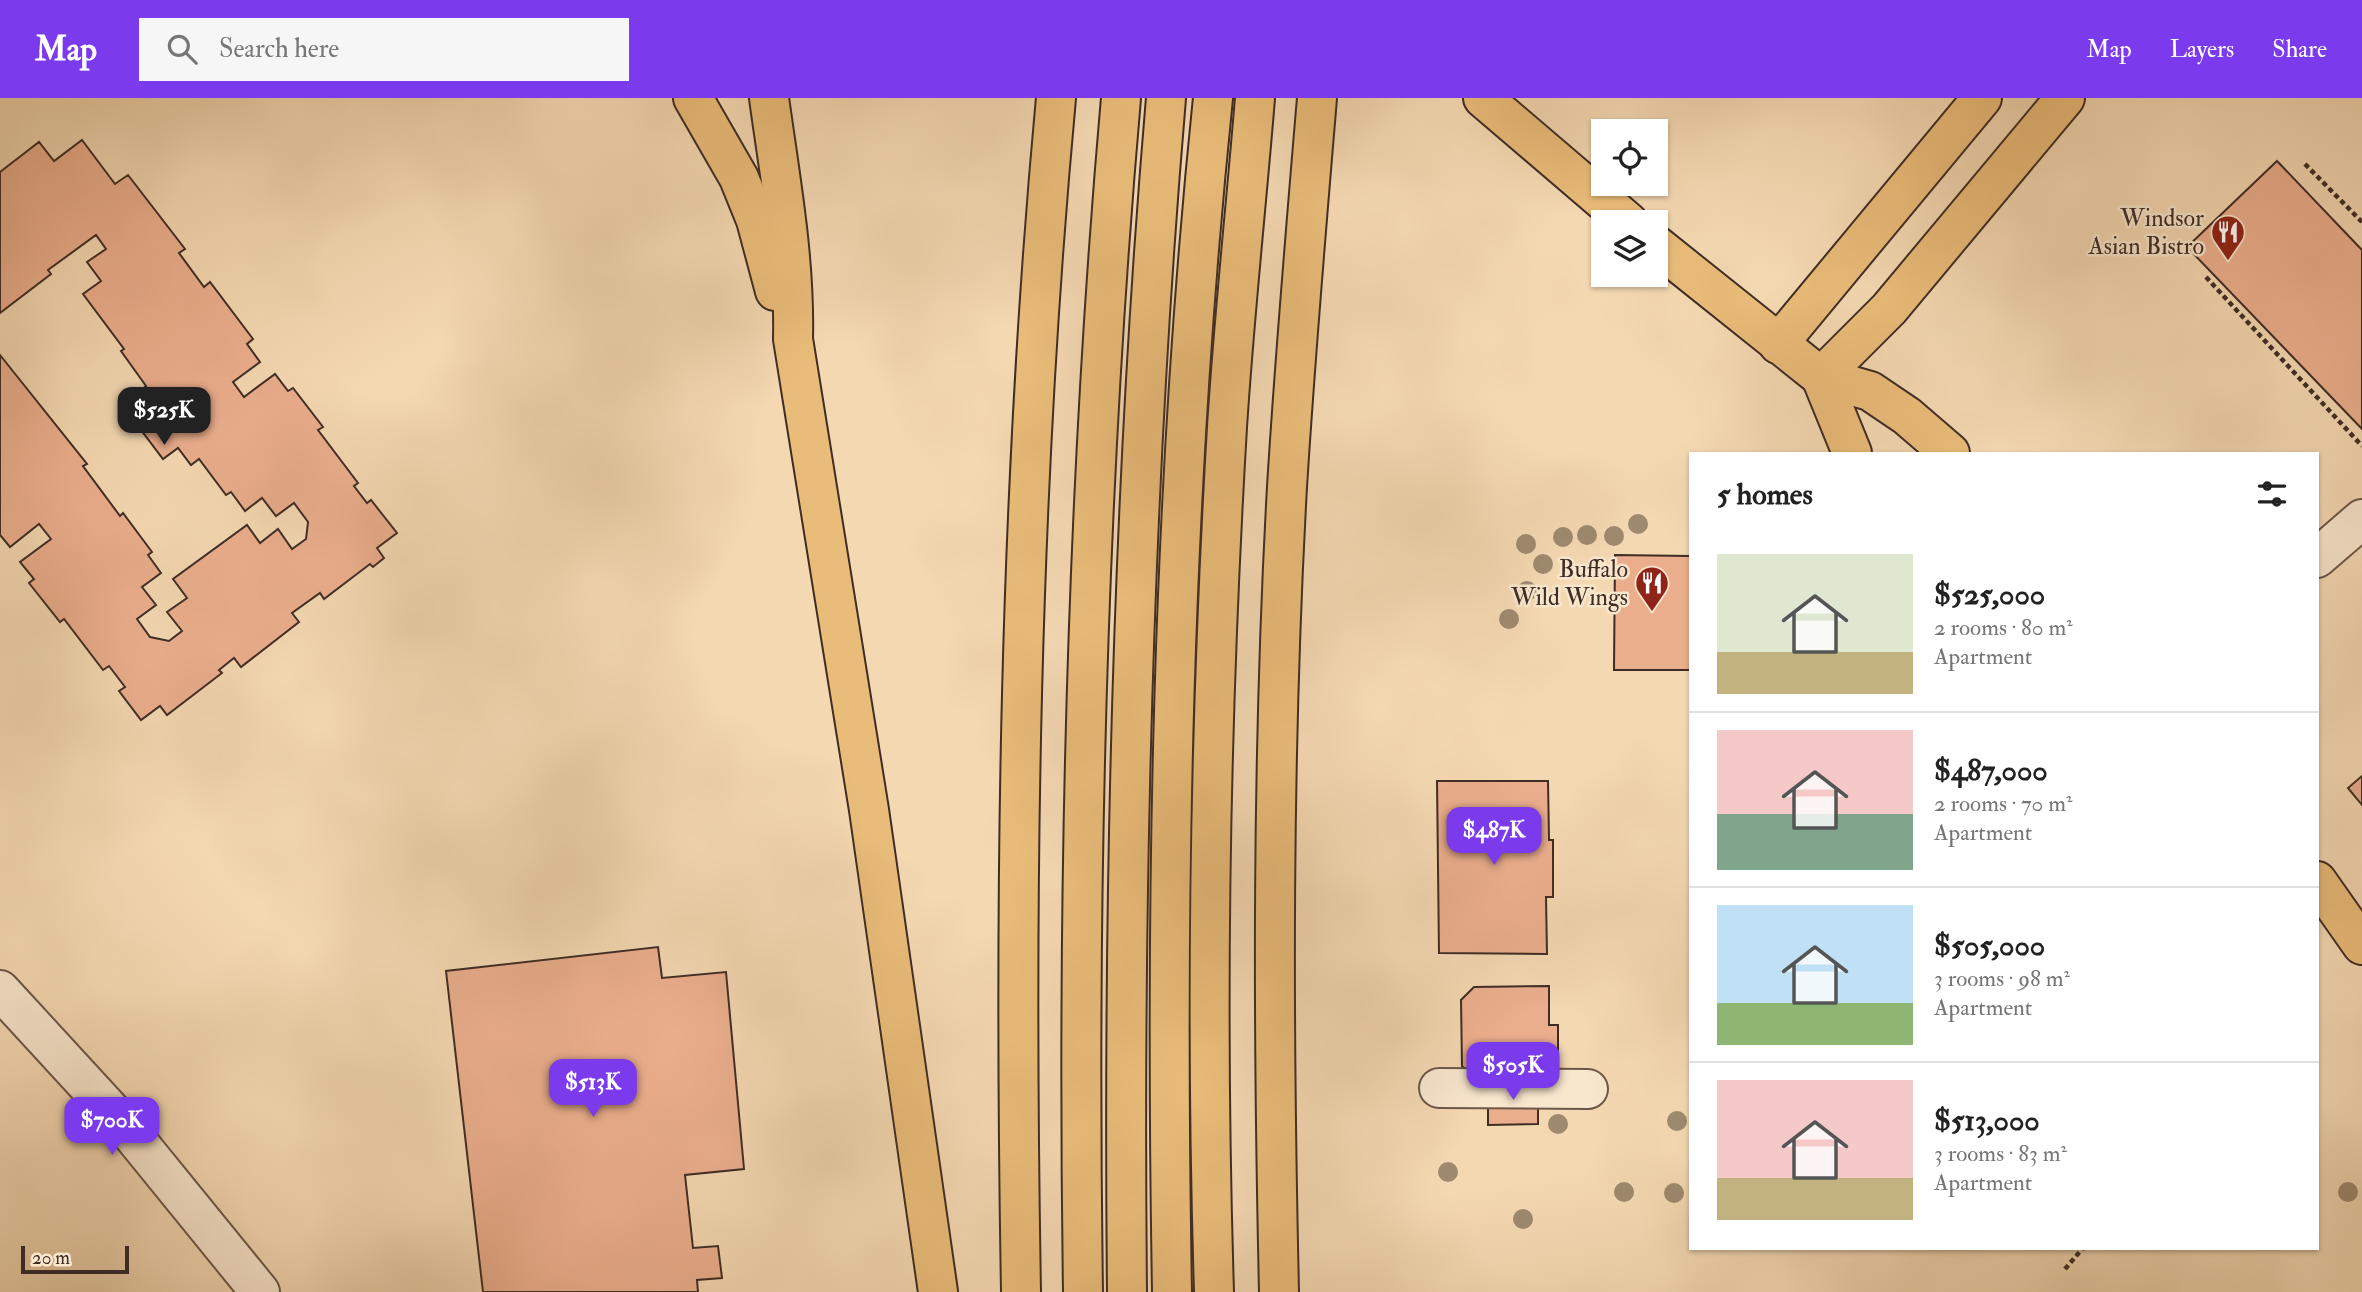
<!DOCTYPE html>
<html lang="en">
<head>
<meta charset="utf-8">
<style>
	:root { --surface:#fff; --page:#f6f6f6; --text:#222; --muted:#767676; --line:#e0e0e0; --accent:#7c3aed }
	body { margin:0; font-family:"IM FELL Double Pica",serif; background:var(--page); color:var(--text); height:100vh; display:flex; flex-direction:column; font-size:26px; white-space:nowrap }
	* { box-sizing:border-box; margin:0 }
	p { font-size:23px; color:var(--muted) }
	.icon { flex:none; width:38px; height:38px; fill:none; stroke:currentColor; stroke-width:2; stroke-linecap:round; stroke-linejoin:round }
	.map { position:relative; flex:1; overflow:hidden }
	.side { position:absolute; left:1689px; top:354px; width:630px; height:798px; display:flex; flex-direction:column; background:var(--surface); border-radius:0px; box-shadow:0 2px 5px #0004 }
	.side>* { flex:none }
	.tools { position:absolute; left:1591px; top:21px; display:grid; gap:14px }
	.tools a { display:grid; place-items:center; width:77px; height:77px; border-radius:0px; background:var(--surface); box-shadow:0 2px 5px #0004; font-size:35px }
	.scale { position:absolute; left:21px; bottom:18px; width:108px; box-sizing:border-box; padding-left:7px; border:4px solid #3f2d25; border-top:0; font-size:19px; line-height:24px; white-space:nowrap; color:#3f2d25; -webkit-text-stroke:5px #f8e6cd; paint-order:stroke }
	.price { position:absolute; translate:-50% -60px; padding:0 16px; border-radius:14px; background:var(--accent); color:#fff; font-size:23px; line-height:46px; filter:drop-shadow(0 2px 4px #0008) }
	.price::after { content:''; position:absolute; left:50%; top:42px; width:21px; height:16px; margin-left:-10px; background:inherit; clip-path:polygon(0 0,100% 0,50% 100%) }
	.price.current { background:#222; color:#fff }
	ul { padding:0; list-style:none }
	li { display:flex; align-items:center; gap:21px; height:175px; padding:0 28px }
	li+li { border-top:2px solid var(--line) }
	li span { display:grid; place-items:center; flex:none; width:196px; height:140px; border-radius:0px; color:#555 }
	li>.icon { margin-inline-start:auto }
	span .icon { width:84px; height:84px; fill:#fffc; stroke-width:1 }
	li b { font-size:30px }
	h2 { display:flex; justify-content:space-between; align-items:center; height:84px; padding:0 28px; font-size:30px }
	header { display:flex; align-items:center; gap:42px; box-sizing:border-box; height:98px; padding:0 35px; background:var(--accent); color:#fff }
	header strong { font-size:33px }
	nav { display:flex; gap:38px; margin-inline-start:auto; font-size:24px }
	.search { width:490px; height:63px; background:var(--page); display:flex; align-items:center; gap:18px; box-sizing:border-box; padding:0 24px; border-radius:0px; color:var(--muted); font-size:26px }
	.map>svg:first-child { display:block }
	.building { fill:#ebae8d; stroke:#3f2d25; stroke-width:2 }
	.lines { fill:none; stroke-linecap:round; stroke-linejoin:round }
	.minor-casing { stroke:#6c5848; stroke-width:42 }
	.major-casing { stroke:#3f2d25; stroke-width:42 }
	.highway-casing { stroke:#3f2d25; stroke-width:42 }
	.path { stroke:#3f2d25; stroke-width:4.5; stroke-dasharray:5 3.5; stroke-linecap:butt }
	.minor { stroke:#f8e6cd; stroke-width:38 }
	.major { stroke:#eabc79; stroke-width:38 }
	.highway { stroke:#eabc79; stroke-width:38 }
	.tree { fill:#9e8a6f }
	.labels { text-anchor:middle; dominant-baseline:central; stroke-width:5; stroke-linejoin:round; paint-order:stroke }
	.poi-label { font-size:24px; fill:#3f2d25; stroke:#f8e6cd; text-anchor:end }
</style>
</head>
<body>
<header>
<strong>Map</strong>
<div class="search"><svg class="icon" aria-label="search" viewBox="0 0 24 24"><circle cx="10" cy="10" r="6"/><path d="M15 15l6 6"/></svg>Search here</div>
<nav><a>Map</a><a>Layers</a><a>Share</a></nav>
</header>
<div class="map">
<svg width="2362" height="1194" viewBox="0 0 2362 1194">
	<rect width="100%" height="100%" fill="#f4d8b2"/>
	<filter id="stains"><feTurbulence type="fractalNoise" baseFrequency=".00286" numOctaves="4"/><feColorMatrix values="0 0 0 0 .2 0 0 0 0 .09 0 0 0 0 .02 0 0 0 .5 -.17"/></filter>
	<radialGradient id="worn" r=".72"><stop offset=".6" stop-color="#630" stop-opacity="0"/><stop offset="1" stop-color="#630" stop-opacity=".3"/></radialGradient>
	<g class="building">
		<path d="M82,42L115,86L128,77L185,151L179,155L204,189L210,184L253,241L247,246L260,264L233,284L244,299L275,276L288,293L293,290L323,329L318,332L358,385L354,388L367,405L371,402L397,435L377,450L384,460L373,469L370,466L324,501L320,495L292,515L299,524L241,569L234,560L219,572L222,575L167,617L160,608L141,622L119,593L125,589L109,568L103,572L64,521L60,524L29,485L34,481L20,464L51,441L39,426L10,449L0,437V257L87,366L83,368L120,418L123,415L152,454L148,457L161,475L142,489L156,507L137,521L150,539L169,543L182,533L167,514L187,500L173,481L247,427L260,445L278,431L292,451L306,441L308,424L294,405L276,418L262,400L245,413L231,394L226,397L199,361L191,367L178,350L163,361L135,324L149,314L136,296L146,288L121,253L124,251L83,196L101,183L87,164L106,151L96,137L48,172L51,176L0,215V74L39,44L54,63Z"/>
		<path d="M2277,63L2362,152V331L2187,149Z"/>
		<path d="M1615,457L1690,458V572H1614Z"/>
		<path d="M2362,678V707L2348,690Z"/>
		<path d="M1437,683H1548L1549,742H1553V799H1546L1547,856L1439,855Z"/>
		<path d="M658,849L662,880L726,874L744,1071L685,1077L693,1150L718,1148L722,1180L697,1182L698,1194H483L446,873Z"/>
		<path d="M1549,888V927H1558V963H1549V981L1474,982L1462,968L1461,902L1474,889Z"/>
		<path d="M1538,981V1026L1488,1027V982Z"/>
	</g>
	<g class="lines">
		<g class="minor-casing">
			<g id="minor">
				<path d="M2317,460L2362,421"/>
				<path d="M0,892L125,1028L260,1194"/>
				<path d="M1439,990L1588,991"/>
			</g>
		</g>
		<g class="major-casing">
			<g id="major">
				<path d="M1483,0L1628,124"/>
				<path d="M1656,147L1821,279L1870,293L1907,318L1950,355"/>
				<path d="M1821,279L1852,355"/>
				<path d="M2317,783L2362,847"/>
			</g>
		</g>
		<g class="highway-casing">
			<g id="highway">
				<path d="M693,0L739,80L756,122L775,193"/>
				<path d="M769,0C780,80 795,160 793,241L869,712L938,1194"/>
				<path d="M1778,246L1982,0"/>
				<path d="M1821,279L1889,211L2065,0"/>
				<path d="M1021,1194C1014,796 1019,396 1056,0"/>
				<path d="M1083,1194C1077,796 1086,397 1121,0"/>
				<path d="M1127,1194C1123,796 1132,397 1166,0"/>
				<path d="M1172,1194C1165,796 1172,396 1213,0"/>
				<path d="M1214,1194C1205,906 1210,617 1227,329C1234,219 1246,110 1255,0"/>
				<path d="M1279,1194C1273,926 1272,657 1287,389C1295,259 1306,130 1317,0"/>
			</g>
		</g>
		<g class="path">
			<path d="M2305,66L2362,124"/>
			<path d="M2206,179L2362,348"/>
			<path d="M2065,1171L2083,1150"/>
		</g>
		<use href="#minor" class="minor"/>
		<use href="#major" class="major"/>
		<use href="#highway" class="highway"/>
	</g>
	<g class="tree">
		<circle cx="1638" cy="426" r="10"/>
		<circle cx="1587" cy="437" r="10"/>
		<circle cx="1614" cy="438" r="10"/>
		<circle cx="1563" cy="439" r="10"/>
		<circle cx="1526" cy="446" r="10"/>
		<circle cx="1543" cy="466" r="10"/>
		<circle cx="1527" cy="493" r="10"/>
		<circle cx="1509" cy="521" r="10"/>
		<circle cx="1677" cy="1023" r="10"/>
		<circle cx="1558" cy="1026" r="10"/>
		<circle cx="1448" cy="1074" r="10"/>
		<circle cx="1624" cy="1094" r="10"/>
		<circle cx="2348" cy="1094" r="10"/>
		<circle cx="1674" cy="1095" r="10"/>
		<circle cx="1523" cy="1121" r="10"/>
	</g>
	<defs>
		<g id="restaurant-pin" transform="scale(1.75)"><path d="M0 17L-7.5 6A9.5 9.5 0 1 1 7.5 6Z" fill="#8f2418" stroke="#f8e6cd"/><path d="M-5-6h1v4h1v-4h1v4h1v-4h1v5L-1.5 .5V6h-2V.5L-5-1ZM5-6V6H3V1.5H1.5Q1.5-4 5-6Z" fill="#fff"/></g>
	</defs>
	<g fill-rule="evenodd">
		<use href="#restaurant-pin" x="2228" y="134"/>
		<use href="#restaurant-pin" x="1652" y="485"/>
	</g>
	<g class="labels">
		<g class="poi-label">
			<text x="2204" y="120">Windsor<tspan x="2204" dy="28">Asian Bistro</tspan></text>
			<text x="1628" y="471">Buffalo<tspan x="1628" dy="28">Wild Wings</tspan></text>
		</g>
	</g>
	<rect width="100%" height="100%" filter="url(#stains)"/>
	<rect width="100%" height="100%" fill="url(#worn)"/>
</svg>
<div class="tools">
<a><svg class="icon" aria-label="locate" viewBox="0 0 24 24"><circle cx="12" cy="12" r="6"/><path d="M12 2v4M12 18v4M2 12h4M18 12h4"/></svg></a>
<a><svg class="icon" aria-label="layers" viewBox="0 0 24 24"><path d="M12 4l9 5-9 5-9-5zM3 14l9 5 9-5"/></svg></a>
</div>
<div class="scale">20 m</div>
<b class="price current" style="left:164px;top:349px">$525K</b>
<b class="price" style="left:1494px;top:769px">$487K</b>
<b class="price" style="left:1513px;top:1004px">$505K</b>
<b class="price" style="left:593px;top:1021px">$513K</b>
<b class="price" style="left:112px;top:1059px">$700K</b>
<section class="side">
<h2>5 homes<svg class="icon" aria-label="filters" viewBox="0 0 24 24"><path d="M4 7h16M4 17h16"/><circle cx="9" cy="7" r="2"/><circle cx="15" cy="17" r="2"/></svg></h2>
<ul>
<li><span style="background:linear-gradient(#dfe7d0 70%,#c2b280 0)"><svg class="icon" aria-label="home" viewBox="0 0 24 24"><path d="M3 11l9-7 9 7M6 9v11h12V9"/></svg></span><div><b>$525,000</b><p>2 rooms · 80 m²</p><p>Apartment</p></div></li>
<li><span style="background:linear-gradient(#f6c9c9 60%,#7fa58c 0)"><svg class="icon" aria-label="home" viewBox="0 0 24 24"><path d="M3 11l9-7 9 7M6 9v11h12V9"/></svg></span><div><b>$487,000</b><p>2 rooms · 70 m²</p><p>Apartment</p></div></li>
<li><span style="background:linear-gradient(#bfe0f5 70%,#8fb573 0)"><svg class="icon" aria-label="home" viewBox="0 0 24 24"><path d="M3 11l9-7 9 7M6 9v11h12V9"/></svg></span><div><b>$505,000</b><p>3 rooms · 98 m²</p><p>Apartment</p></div></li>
<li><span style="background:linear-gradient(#f6c9c9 70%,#c2b280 0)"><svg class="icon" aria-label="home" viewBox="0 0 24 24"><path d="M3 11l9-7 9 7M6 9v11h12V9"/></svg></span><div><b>$513,000</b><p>3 rooms · 83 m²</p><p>Apartment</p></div></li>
</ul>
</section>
</div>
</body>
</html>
